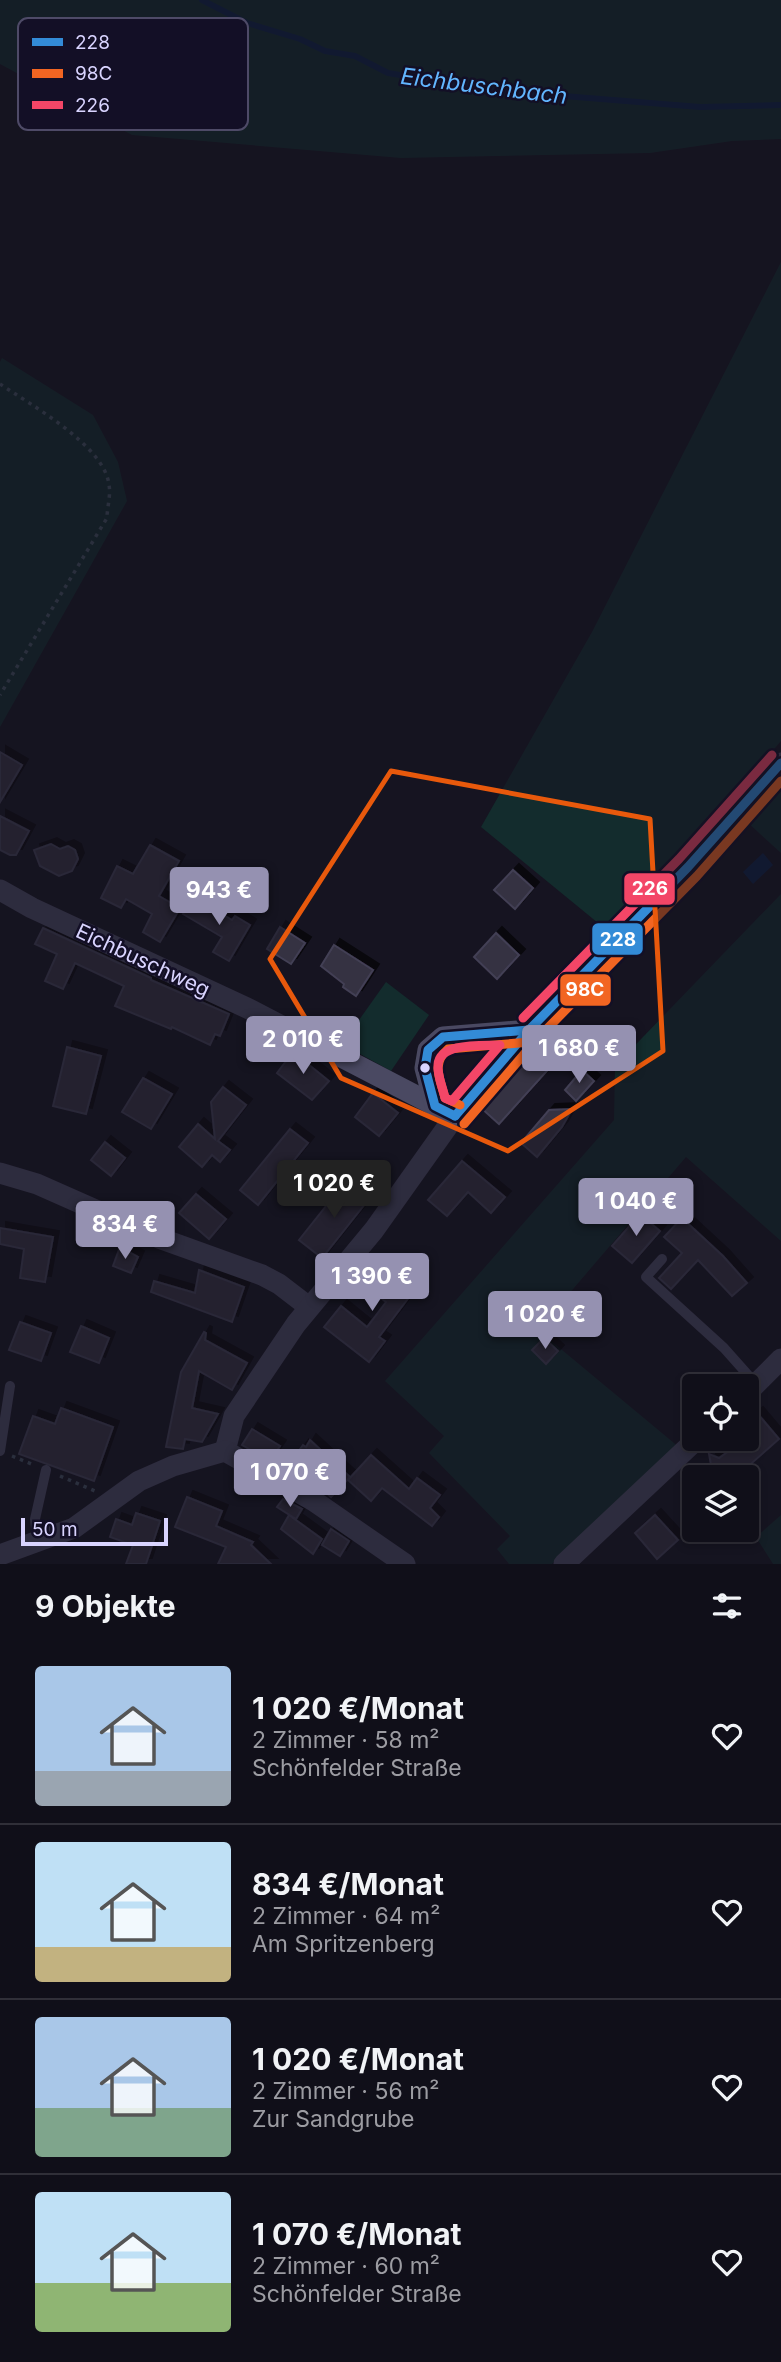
<!DOCTYPE html>
<html lang="de">
<head>
<meta charset="utf-8">
<style>
	:root { --surface:#100f19; --page:#191822; --text:#f1f3f6; --muted:#9c9ca2; --line:#302f38; --accent:#9591b1 }
	body { margin:0; font-family:Inter,sans-serif; background:var(--page); color:var(--text); height:100vh; display:flex; flex-direction:column; font-size:26px; white-space:nowrap }
	* { box-sizing:border-box; margin:0 }
	p { font-size:23px; color:var(--muted) }
	.icon { flex:none; width:38px; height:38px; fill:none; stroke:currentColor; stroke-width:2; stroke-linecap:round; stroke-linejoin:round }
	.map { position:relative; height:1564px; overflow:hidden }
	.panel { display:flex; flex-direction:column; background:var(--surface); flex:1 }
	.panel>* { flex:none }
	.fabs { position:absolute; left:682px; top:1374px; display:grid; gap:14px }
	.fabs a { display:grid; place-items:center; width:77px; height:77px; border-radius:7px; background:var(--surface); box-shadow:0 4px 10px #0003,0 0 0 2px var(--line); font-size:35px }
	.scale { position:absolute; left:21px; bottom:18px; width:147px; box-sizing:border-box; padding-left:7px; border:4px solid #d9d4ff; border-top:0; font-size:19px; line-height:24px; white-space:nowrap; color:#d9d4ff; -webkit-text-stroke:5px #130f26; paint-order:stroke }
	.price { position:absolute; translate:-50% -60px; padding:0 16px; border-radius:7px; background:var(--accent); color:#fff; font-size:23px; line-height:46px; filter:drop-shadow(0 2px 4px #0008) }
	.price::after { content:''; position:absolute; left:50%; top:42px; width:21px; height:16px; margin-left:-10px; background:inherit; clip-path:polygon(0 0,100% 0,50% 100%) }
	.price.selected { background:#222; color:#fff }
	ul { padding:0; list-style:none }
	li { display:flex; align-items:center; gap:21px; height:175px; padding:0 35px }
	li+li { border-top:2px solid var(--line) }
	li span { display:grid; place-items:center; flex:none; width:196px; height:140px; border-radius:7px; color:#555 }
	li>.icon { margin-inline-start:auto }
	span .icon { width:84px; height:84px; fill:#fffc; stroke-width:1 }
	li b { font-size:30px }
	h2 { display:flex; justify-content:space-between; align-items:center; height:84px; padding:0 35px; font-size:30px }
	.map>svg:first-child { display:block }
	.green { fill:#132c2d }
	.water { fill:#0d2144 }
	.lines { fill:none; stroke-linecap:round; stroke-linejoin:round }
	.stream { stroke:#0d2144; stroke-width:6 }
	.building { fill:#343243; stroke:#433f54; stroke-width:2; filter:url(#shadow) }
	.path { stroke:#44505f; stroke-width:3.5; stroke-dasharray:3.5 5; stroke-linecap:butt }
	.service { stroke:#4a4962; stroke-width:10 }
	.minor { stroke:#4a4962; stroke-width:21 }
	.bus-1-casing { stroke:#130f26; stroke-width:14 }
	.bus-2-casing { stroke:#130f26; stroke-width:14 }
	.bus-3-casing { stroke:#130f26; stroke-width:14 }
	.bus-1 { stroke:#338bd7; stroke-width:9 }
	.bus-2 { stroke:#f26522; stroke-width:9 }
	.bus-3 { stroke:#f34667; stroke-width:9 }
	.marked { fill:none; stroke:#e8590c; stroke-width:5; stroke-linejoin:round }
	.bus-dot { fill:#d9d4ff; stroke:#130f26; stroke-width:2.5 }
	.labels { text-anchor:middle; dominant-baseline:central; stroke-width:5; stroke-linejoin:round; paint-order:stroke }
	.street-label { font-size:21px; fill:#d9d4ff; stroke:#130f26 }
	.water-label { font-size:23px; font-style:italic; fill:#62b6ff; stroke:#130f26 }
	.key { fill:#130f26; stroke:#4e4a67; stroke-width:2 }
	.key-label { font-size:19px; fill:#d9d4ff }
	.line-badge { stroke:#130f26; stroke-width:2.5 }
	.badge-label { font-size:19px; text-anchor:middle; font-weight:bold; fill:#fff }
</style>
</head>
<body>
<div class="map">
<svg width="781" height="1564" viewBox="0 0 781 1564">
	<defs>
		<filter id="shadow"><feDropShadow dx="6" dy="-6" stdDeviation="0" flood-color="#0009"/></filter>
	</defs>
	<rect width="100%" height="100%" fill="#161421"/>
	<g class="green">
		<path d="M0,0H781V139L732,141L650,153L401,158L132,135L0,64Z"/>
		<path d="M781,262V741L727,804L609,932L481,827L592,632Z"/>
		<path d="M2,358L93,415L118,462L127,501L0,727V362Z"/>
		<path d="M781,784V853L746,821Z"/>
		<path d="M781,894V1241L686,1157L538,1330L680,1448L568,1547L552,1564H509L497,1549L510,1536L429,1453L444,1436L385,1381L614,1120L615,1066Z"/>
		<path d="M386,982L429,1015L391,1071L342,1044Z"/>
		<path d="M781,1515V1564H773L756,1537Z"/>
	</g>
	<path class="water" d="M763,853L773,865L753,884L743,872Z"/>
	<g class="lines">
		<path class="stream" d="M202,0L247,23L300,39L325,51L355,56L388,73L490,90L700,107L781,105"/>
	</g>
	<g class="building">
		<path d="M0,752L22,765L0,802Z"/>
		<path d="M0,816L29,831L16,855H10L0,850Z"/>
		<path d="M51,844L60,849L68,846L75,850L78,859L72,871L59,876L40,866L34,850Z"/>
		<path d="M150,845L179,861L159,896L180,908L160,942L143,932L152,914L126,899L121,908L101,898L117,866L133,874Z"/>
		<path d="M513,870L533,888L515,909L494,890Z"/>
		<path d="M193,897L232,920L235,916L250,925L229,961L213,952L222,937L183,914Z"/>
		<path d="M280,927L305,943L291,964L267,949Z"/>
		<path d="M43,928L151,978V980L229,1014L220,1036L215,1034L210,1045L172,1027L171,1029L115,1006L124,986L75,963L63,989L45,981L57,954L35,944Z"/>
		<path d="M496,933L519,955L497,979L474,957Z"/>
		<path d="M334,945L373,970L356,996L343,987L344,984L321,966Z"/>
		<path d="M551,1042L563,1053L499,1124L480,1107L519,1062L527,1069Z"/>
		<path d="M67,1047L101,1056L86,1114L53,1106Z"/>
		<path d="M293,1052L329,1081L312,1100L277,1073Z"/>
		<path d="M582,1070L594,1081L576,1101L565,1090Z"/>
		<path d="M143,1078L172,1094L151,1129L122,1112Z"/>
		<path d="M223,1087L246,1105L218,1141L230,1150L220,1162L212,1155L202,1167L179,1147L198,1124L215,1139L211,1102Z"/>
		<path d="M373,1093L398,1113L379,1136L355,1117Z"/>
		<path d="M572,1109L562,1127L537,1157L521,1143L549,1110Z"/>
		<path d="M290,1129L308,1143L258,1205L240,1190Z"/>
		<path d="M105,1142L125,1158L111,1176L91,1160Z"/>
		<path d="M462,1161L505,1197L491,1213L468,1192L447,1216L428,1200Z"/>
		<path d="M346,1181L369,1199L322,1258L299,1240Z"/>
		<path d="M196,1194L226,1219L209,1239L179,1213Z"/>
		<path d="M640,1214L660,1231L632,1263L612,1246Z"/>
		<path d="M682,1218L723,1256L747,1283L732,1296L698,1260L671,1289L659,1278L682,1253L664,1237Z"/>
		<path d="M0,1228L53,1237L45,1282L20,1278L24,1249L0,1244Z"/>
		<path d="M120,1247L138,1257L131,1273L113,1266Z"/>
		<path d="M379,1261L416,1288L379,1337L385,1341L369,1362L324,1327L341,1306L367,1327L386,1302L362,1284Z"/>
		<path d="M199,1270L244,1287L232,1322L151,1292L154,1281L195,1293Z"/>
		<path d="M20,1322L51,1333L41,1361L9,1350Z"/>
		<path d="M81,1326L109,1338L99,1363L70,1352Z"/>
		<path d="M204,1332L206,1333L205,1340L247,1363L232,1390L199,1371L192,1408L218,1414L202,1442L185,1439L183,1449L166,1447L181,1372Z"/>
		<path d="M544,1338L558,1351L546,1364L532,1350Z"/>
		<path d="M61,1408L113,1427L94,1481L19,1454L33,1416L55,1424Z"/>
		<path d="M757,1413L779,1439L736,1477H698L711,1465L709,1454L719,1458L747,1438V1422Z"/>
		<path d="M252,1429L280,1446L270,1461L242,1445Z"/>
		<path d="M310,1440L350,1477L331,1497L318,1485L322,1481L292,1460L303,1445L306,1447Z"/>
		<path d="M371,1455L409,1489L417,1478L440,1495L430,1508L439,1517L432,1526L382,1488L371,1501L348,1480Z"/>
		<path d="M187,1497L222,1511L216,1526L253,1542L251,1545L271,1564H218L226,1547L175,1527Z"/>
		<path d="M283,1499L302,1509L296,1519L277,1507Z"/>
		<path d="M136,1513L160,1521L146,1564H126L133,1545L110,1537L116,1519L132,1525Z"/>
		<path d="M289,1515L322,1539L313,1554L281,1529Z"/>
		<path d="M655,1515L678,1540L657,1559L635,1533Z"/>
		<path d="M331,1529L349,1541L340,1556L322,1545Z"/>
	</g>
	<g class="lines">
		<g class="path">
			<path d="M0,384C31,405 105,446 109,485C111,495 107,508 107,518L0,695"/>
			<path d="M12,1456L34,1465"/>
			<path d="M60,1476L95,1491"/>
		</g>
		<g class="service">
			<path d="M662,1259L646,1277L724,1348L756,1384"/>
			<path d="M0,1451L10,1386"/>
			<path d="M37,1540L35,1519L46,1470"/>
		</g>
		<g class="minor">
			<path d="M0,890L32,908L247,1008L455,1116"/>
			<path d="M435,1106L425,1068L428,1050L443,1037L529,1030"/>
			<path d="M0,1173L37,1184L159,1238L262,1275L279,1284L309,1307"/>
			<path d="M747,1393L781,1359"/>
			<path d="M225,1451L234,1416L296,1324L374,1230L455,1116L529,1030L688,867L781,763"/>
			<path d="M225,1451L314,1501L405,1564"/>
			<path d="M0,1555L74,1528L139,1481L173,1466L225,1451"/>
			<path d="M564,1564L698,1438"/>
		</g>
		<g class="bus-1-casing">
			<g id="bus-1">
				<path d="M455,1116L529,1030L688,867L781,763"/>
				<path d="M455,1116L435,1106L425,1068L428,1050L443,1037L529,1030"/>
			</g>
		</g>
		<g class="bus-2-casing">
			<g id="bus-2">
				<path d="M460,1105L445,1098C440,1078 431,1064 448,1049L530,1042"/>
				<path d="M464,1124L538,1038L697,876L781,781"/>
			</g>
		</g>
		<g class="bus-3-casing">
			<g id="bus-3">
				<path d="M523,1018L679,859L772,755"/>
				<path d="M500,1045L452,1101L445,1098C443,1088 437,1075 438,1065C439,1042 483,1046 500,1045Z"/>
			</g>
		</g>
		<use href="#bus-1" class="bus-1"/>
		<use href="#bus-2" class="bus-2"/>
		<use href="#bus-3" class="bus-3"/>
	</g>
	<path d="M0 0H781V1564H0ZM391,771L650,819L663,1051L508,1151L341,1078L270,959Z" fill="#161421" fill-opacity=".55" fill-rule="evenodd"/>
	<path class="marked" d="M391,771L650,819L663,1051L508,1151L341,1078L270,959Z"/>
	<circle class="bus-dot" cx="425" cy="1068" r="6"/>
	<g class="labels">
		<g class="street-label">
			<text transform="translate(143 960) rotate(25)">Eichbuschweg</text>
		</g>
		<g class="water-label">
			<text transform="translate(484 86) rotate(7)">Eichbuschbach</text>
		</g>
	</g>
	<rect x="18" y="18" width="230" height="112" rx="10" class="key"/>
	<rect x="32" y="38" width="31" height="8" fill="#338bd7"/>
	<rect x="32" y="69" width="31" height="9" fill="#f26522"/>
	<rect x="32" y="101" width="31" height="8" fill="#f34667"/>
	<g class="key-label">
		<text x="75" y="49">228</text>
		<text x="75" y="80">98C</text>
		<text x="75" y="112">226</text>
	</g>
	<g class="line-badge">
		<rect x="623" y="872" width="53" height="34" rx="7" fill="#f34667"/>
		<rect x="591" y="922" width="53" height="34" rx="7" fill="#338bd7"/>
		<rect x="559" y="973" width="53" height="34" rx="7" fill="#f26522"/>
	</g>
	<g class="badge-label">
		<text x="650" y="895">226</text>
		<text x="618" y="946">228</text>
		<text x="585" y="996">98C</text>
	</g>
</svg>
<div class="fabs">
<a><svg class="icon" aria-label="locate" viewBox="0 0 24 24"><circle cx="12" cy="12" r="6"/><path d="M12 2v4M12 18v4M2 12h4M18 12h4"/></svg></a>
<a><svg class="icon" aria-label="layers" viewBox="0 0 24 24"><path d="M12 4l9 5-9 5-9-5zM3 14l9 5 9-5"/></svg></a>
</div>
<div class="scale">50 m</div>
<b class="price" style="left:219px;top:927px">943 €</b>
<b class="price" style="left:303px;top:1076px">2 010 €</b>
<b class="price" style="left:579px;top:1085px">1 680 €</b>
<b class="price selected" style="left:334px;top:1220px">1 020 €</b>
<b class="price" style="left:636px;top:1238px">1 040 €</b>
<b class="price" style="left:125px;top:1261px">834 €</b>
<b class="price" style="left:372px;top:1313px">1 390 €</b>
<b class="price" style="left:545px;top:1351px">1 020 €</b>
<b class="price" style="left:290px;top:1509px">1 070 €</b>
</div>
<section class="panel">
<h2>9 Objekte<svg class="icon" aria-label="filters" viewBox="0 0 24 24"><path d="M4 7h16M4 17h16"/><circle cx="9" cy="7" r="2"/><circle cx="15" cy="17" r="2"/></svg></h2>
<ul>
<li><span style="background:linear-gradient(#a9c7e8 75%,#9aa5b1 0)"><svg class="icon" aria-label="home" viewBox="0 0 24 24"><path d="M3 11l9-7 9 7M6 9v11h12V9"/></svg></span><div><b>1 020 €/Monat</b><p>2 Zimmer · 58 m²</p><p>Schönfelder Straße</p></div><svg class="icon" aria-label="heart" viewBox="0 0 24 24"><path d="M12 20l-8-8c-3-5 5-10 8-4 3-6 11-1 8 4z"/></svg></li>
<li><span style="background:linear-gradient(#bfe0f5 75%,#c2b280 0)"><svg class="icon" aria-label="home" viewBox="0 0 24 24"><path d="M3 11l9-7 9 7M6 9v11h12V9"/></svg></span><div><b>834 €/Monat</b><p>2 Zimmer · 64 m²</p><p>Am Spritzenberg</p></div><svg class="icon" aria-label="heart" viewBox="0 0 24 24"><path d="M12 20l-8-8c-3-5 5-10 8-4 3-6 11-1 8 4z"/></svg></li>
<li><span style="background:linear-gradient(#a9c7e8 65%,#7fa58c 0)"><svg class="icon" aria-label="home" viewBox="0 0 24 24"><path d="M3 11l9-7 9 7M6 9v11h12V9"/></svg></span><div><b>1 020 €/Monat</b><p>2 Zimmer · 56 m²</p><p>Zur Sandgrube</p></div><svg class="icon" aria-label="heart" viewBox="0 0 24 24"><path d="M12 20l-8-8c-3-5 5-10 8-4 3-6 11-1 8 4z"/></svg></li>
<li><span style="background:linear-gradient(#bfe0f5 65%,#8fb573 0)"><svg class="icon" aria-label="home" viewBox="0 0 24 24"><path d="M3 11l9-7 9 7M6 9v11h12V9"/></svg></span><div><b>1 070 €/Monat</b><p>2 Zimmer · 60 m²</p><p>Schönfelder Straße</p></div><svg class="icon" aria-label="heart" viewBox="0 0 24 24"><path d="M12 20l-8-8c-3-5 5-10 8-4 3-6 11-1 8 4z"/></svg></li>
</ul>
</section>
</body>
</html>
